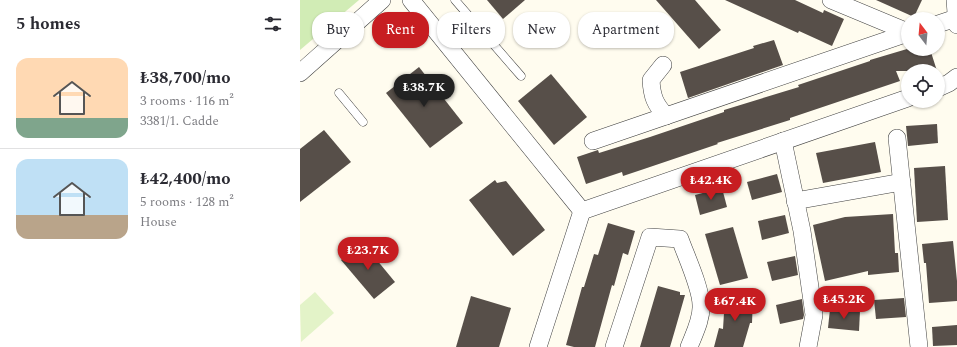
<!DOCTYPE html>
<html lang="en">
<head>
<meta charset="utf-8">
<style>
	:root { --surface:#fff; --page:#f7f7f7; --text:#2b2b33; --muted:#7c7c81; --line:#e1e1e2; --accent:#c71d21 }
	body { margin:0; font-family:Spectral,serif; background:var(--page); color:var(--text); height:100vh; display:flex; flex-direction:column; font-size:15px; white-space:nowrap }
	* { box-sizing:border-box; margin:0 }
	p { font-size:13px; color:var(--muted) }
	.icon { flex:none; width:22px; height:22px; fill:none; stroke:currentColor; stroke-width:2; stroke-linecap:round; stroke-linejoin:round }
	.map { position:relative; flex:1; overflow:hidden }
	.drawer { display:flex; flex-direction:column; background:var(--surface); width:300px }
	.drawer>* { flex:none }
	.hud { position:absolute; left:12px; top:12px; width:380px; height:36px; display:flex; gap:8px }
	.needle { width:26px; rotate:344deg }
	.tools { position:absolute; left:601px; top:12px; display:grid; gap:8px }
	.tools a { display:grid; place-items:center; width:44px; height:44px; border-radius:50%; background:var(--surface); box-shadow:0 1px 3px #0004; font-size:20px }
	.price { position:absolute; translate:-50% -34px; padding:0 9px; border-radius:14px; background:var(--accent); color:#fff; font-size:13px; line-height:26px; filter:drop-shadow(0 1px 2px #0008) }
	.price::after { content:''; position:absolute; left:50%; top:24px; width:12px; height:9px; margin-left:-6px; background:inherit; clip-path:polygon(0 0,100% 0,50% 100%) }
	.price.current { background:#222; color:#fff }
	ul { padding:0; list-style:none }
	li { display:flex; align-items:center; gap:12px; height:100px; padding:0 16px }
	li+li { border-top:1px solid var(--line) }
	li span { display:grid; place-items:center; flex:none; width:112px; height:80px; border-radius:12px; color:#555 }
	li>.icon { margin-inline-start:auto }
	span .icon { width:48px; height:48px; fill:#fffc; stroke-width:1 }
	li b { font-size:17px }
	h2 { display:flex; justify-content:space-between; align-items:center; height:48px; padding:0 16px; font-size:17px }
	.tag { padding:0 14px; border-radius:16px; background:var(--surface); box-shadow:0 1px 3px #0004; font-size:14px; line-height:36px }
	.tag.current { background:var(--accent); color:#fff }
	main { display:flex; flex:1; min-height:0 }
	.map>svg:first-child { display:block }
	.green { fill:#d1ecb5 }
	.pitch { fill:#e3f3c8 }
	.building { fill:#574f49 }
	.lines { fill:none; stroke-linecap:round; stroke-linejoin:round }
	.service-casing { stroke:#414141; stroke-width:9 }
	.minor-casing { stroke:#414141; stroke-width:18 }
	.service { stroke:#fff; stroke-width:8 }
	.minor { stroke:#fff; stroke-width:17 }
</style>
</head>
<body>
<main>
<section class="drawer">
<h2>5 homes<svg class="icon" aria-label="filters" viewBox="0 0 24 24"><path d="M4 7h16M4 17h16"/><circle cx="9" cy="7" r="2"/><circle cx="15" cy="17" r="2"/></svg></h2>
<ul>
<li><span style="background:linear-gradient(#ffd9b3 75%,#7fa58c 0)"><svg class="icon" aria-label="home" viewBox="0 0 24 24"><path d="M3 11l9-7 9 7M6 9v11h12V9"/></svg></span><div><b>₺38,700/mo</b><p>3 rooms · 116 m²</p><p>3381/1. Cadde</p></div></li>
<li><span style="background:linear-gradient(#bfe0f5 70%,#b9a48a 0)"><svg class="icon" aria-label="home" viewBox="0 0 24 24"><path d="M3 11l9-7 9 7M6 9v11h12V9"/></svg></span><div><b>₺42,400/mo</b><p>5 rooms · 128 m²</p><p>House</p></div></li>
</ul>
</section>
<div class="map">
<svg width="657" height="347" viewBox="0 0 657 347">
	<rect width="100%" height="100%" fill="#fffcef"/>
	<path class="green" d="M0,0H59L0,50Z"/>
	<path class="pitch" d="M15,292L34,313L1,342L0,305Z"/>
	<g class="building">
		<path d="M187,0H225L203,19Z"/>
		<path d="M356,0H395L421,30L399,49Z"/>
		<path d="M425,0H495L523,13L524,10L544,19L532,46L499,31L498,33Z"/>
		<path d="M576,0H622L614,17Z"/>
		<path d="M474,40L483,65L388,98L380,72L454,48L453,46Z"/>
		<path d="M607,49H630L637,71H596L600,81L490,118V120L417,143L418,144L344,169L323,176L322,172L286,184L277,157L298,150L299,153L350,137L424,112V110L499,87L498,85L570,61V60Z"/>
		<path d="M119,67L163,123L130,148L86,93Z"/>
		<path d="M251,74L287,117L254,145L218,101Z"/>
		<path d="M637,124L638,143L608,146L606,126Z"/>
		<path d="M24,130L51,162L0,202V149Z"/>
		<path d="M575,142L581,172L523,183L516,153Z"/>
		<path d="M645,166L648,220L617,222L614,168Z"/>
		<path d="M477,174L482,192L452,200L447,182Z"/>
		<path d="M195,180L197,183L206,181L245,230L213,256L169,200Z"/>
		<path d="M422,188L427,207L400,215L395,195Z"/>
		<path d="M593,214L595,253H598L599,272L568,275V271L525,281L513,225L545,217Z"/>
		<path d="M485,215L489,233L462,240L458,221Z"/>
		<path d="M308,223L335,231L328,255L323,253L314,286L312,285L295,347H274L266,345L282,287H284L294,254L298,255Z"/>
		<path d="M433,227L448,278L420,285L405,234Z"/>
		<path d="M653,241L657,281V301L629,303L626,263H624L622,244Z"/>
		<path d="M62,242L95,282L74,299L41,260Z"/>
		<path d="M495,256L498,275L472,281L467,262Z"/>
		<path d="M358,286L380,292V295H385L375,330L370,347H340Z"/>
		<path d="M171,296L211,308L199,347H156Z"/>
		<path d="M425,297L453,298L452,323H450L443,347H414L419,328L423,329Z"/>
		<path d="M604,298L606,317L576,319L574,300Z"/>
		<path d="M502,299L504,315L503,319L480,324L476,305Z"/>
		<path d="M530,309L560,311L559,331L528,328Z"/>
		<path d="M657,325V345L633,346L632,327Z"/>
	</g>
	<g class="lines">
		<g class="service-casing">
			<g id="service">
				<path d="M155,0L221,76"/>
				<path d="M39,93L63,122"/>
			</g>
		</g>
		<g class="minor-casing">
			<g id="minor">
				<path d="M111,0L282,211L608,98"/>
				<path d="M531,0L608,32"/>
				<path d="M655,0L657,25"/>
				<path d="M638,24L656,18"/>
				<path d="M363,65L351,80C352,97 355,104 366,116"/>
				<path d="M0,73L82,0"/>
				<path d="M638,88L649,83L657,77"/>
				<path d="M597,138L619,347"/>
				<path d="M293,141L608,33"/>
				<path d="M483,141L502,231L514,315L508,347"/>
				<path d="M495,201L602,182"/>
				<path d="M238,347L282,211"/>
				<path d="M314,347L350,237L380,239C386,256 401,288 401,305C402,319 394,334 389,347"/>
			</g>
		</g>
		<use href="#service" class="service"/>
		<use href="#minor" class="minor"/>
	</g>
</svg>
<div class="tools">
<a><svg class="needle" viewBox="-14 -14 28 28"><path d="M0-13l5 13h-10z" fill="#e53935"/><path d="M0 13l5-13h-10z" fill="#7c7c81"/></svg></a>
<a><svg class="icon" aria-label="locate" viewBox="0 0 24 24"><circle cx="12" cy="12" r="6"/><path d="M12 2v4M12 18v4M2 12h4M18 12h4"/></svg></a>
</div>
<b class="price current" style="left:124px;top:108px">₺38.7K</b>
<b class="price" style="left:411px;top:201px">₺42.4K</b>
<b class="price" style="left:68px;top:271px">₺23.7K</b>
<b class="price" style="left:544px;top:320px">₺45.2K</b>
<b class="price" style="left:435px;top:322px">₺67.4K</b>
<div class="hud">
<a class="tag">Buy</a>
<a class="tag current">Rent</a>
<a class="tag">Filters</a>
<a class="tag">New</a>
<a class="tag">Apartment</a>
</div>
</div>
</main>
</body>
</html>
